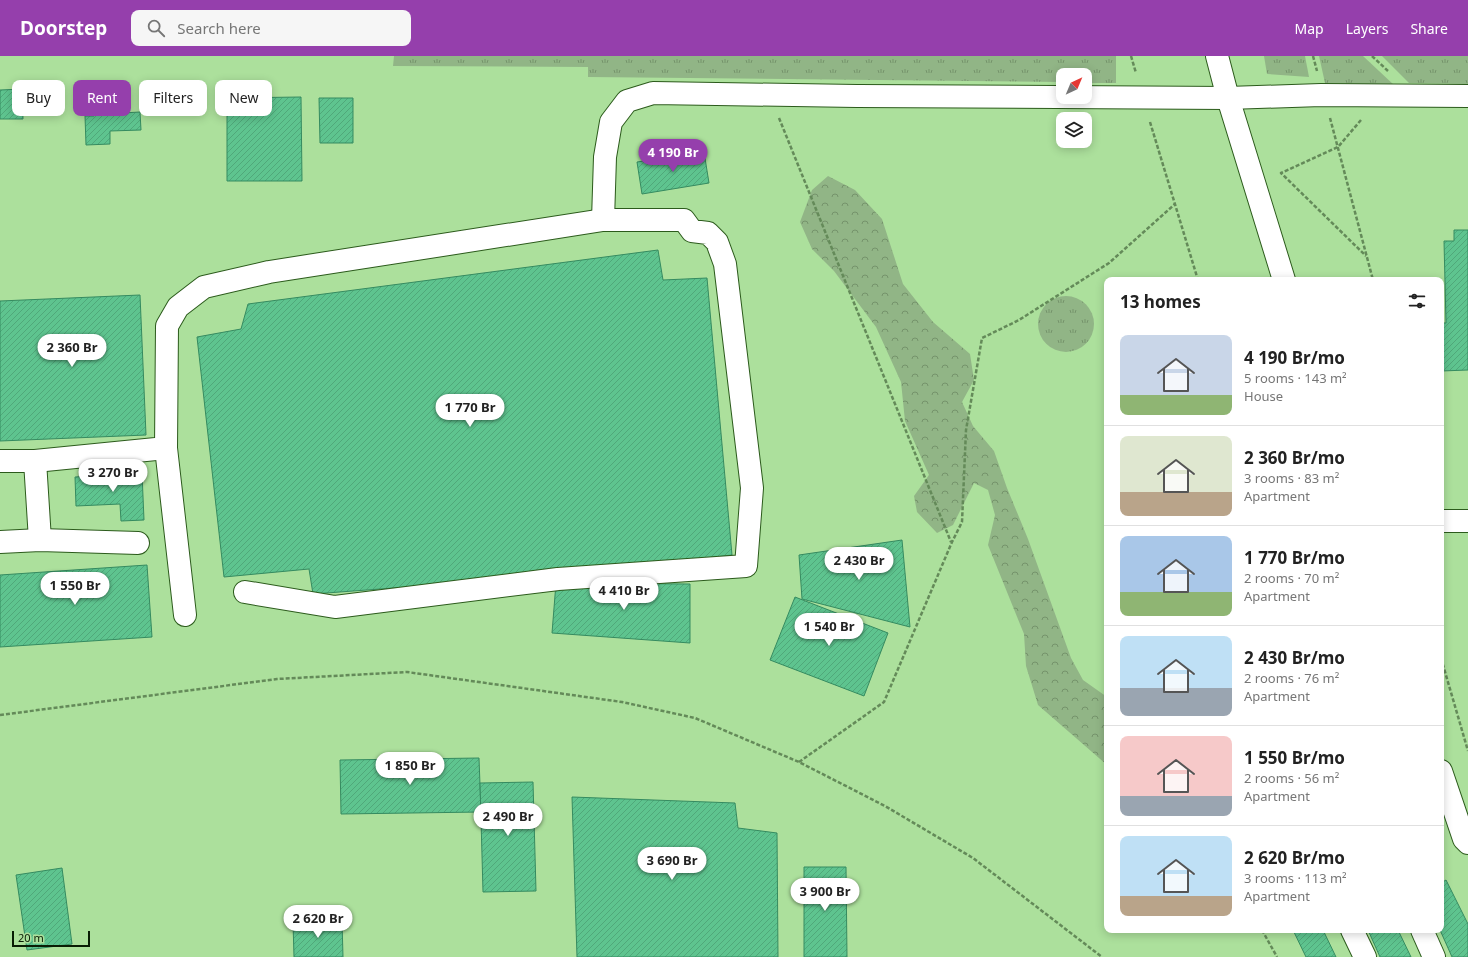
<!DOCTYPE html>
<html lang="en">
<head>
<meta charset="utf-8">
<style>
	:root { --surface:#fff; --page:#f6f6f6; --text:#222; --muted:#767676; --line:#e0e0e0; --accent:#953fac }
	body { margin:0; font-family:"Noto Sans",sans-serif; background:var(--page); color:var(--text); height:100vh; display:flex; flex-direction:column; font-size:15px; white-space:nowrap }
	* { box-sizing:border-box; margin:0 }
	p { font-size:13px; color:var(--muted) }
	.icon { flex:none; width:22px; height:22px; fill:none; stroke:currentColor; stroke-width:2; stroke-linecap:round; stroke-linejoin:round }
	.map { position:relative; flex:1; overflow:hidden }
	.panel { position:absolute; left:1104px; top:221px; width:340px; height:656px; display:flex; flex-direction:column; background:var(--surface); border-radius:8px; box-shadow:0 2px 10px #0003 }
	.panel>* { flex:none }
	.banner { position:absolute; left:12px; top:24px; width:380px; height:36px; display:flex; gap:8px }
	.needle { width:26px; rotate:44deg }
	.buttons { position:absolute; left:1056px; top:12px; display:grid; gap:8px }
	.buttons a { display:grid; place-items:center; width:36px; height:36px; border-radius:8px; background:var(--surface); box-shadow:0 2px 10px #0003; font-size:20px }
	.scale { position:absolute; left:12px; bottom:10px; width:78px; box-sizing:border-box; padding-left:4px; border:2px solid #091d04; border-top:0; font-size:11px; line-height:14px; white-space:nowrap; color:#091d04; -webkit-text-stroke:3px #ace09c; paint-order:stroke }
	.price { position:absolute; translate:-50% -34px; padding:0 9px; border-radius:14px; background:#fff; color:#222; font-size:13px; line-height:26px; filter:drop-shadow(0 1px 2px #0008) }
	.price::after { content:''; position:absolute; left:50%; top:24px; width:12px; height:9px; margin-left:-6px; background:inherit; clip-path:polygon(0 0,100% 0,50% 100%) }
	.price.selected { background:var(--accent); color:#fff }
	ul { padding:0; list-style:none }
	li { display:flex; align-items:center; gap:12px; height:100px; padding:0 16px }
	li+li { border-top:1px solid var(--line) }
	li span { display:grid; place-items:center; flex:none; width:112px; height:80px; border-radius:8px; color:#555 }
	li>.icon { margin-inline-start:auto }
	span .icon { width:48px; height:48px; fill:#fffc; stroke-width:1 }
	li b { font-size:17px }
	h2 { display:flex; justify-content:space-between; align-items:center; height:48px; padding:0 16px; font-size:17px }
	.chip { padding:0 14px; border-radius:8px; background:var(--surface); box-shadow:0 2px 10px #0003; font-size:14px; line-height:36px }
	.chip.selected { background:var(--accent); color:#fff }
	header { display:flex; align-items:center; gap:24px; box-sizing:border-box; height:56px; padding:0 20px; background:var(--accent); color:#fff }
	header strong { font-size:19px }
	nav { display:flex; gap:22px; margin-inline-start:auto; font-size:14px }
	.search { width:280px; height:36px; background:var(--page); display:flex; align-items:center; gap:10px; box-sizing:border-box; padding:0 14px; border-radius:8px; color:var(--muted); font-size:15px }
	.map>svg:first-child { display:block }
	.grass { fill:url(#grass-tufts) }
	.forest { fill:url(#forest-crowns) }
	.building { fill:url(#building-hatch); stroke:#358b60 }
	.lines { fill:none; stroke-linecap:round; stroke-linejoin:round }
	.minor-casing { stroke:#2c5b1c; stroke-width:24 }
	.path { stroke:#648a59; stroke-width:2.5; stroke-dasharray:4 2; stroke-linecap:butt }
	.minor { stroke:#fff; stroke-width:22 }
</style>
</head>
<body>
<header>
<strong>Doorstep</strong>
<div class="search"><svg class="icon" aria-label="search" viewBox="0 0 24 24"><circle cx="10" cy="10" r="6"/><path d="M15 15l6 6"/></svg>Search here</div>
<nav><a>Map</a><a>Layers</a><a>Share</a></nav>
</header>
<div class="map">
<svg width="1468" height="901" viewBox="0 0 1468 901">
	<defs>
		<pattern id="grass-tufts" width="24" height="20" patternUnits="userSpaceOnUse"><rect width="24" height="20" fill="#91b586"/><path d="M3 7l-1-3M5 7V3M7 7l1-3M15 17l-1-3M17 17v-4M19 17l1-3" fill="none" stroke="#75936b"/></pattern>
		<pattern id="forest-crowns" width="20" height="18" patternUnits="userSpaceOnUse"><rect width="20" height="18" fill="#91b586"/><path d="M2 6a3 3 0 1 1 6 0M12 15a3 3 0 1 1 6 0" fill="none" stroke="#75936b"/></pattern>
		<pattern id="building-hatch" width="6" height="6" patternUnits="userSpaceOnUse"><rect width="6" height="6" fill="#5ec48f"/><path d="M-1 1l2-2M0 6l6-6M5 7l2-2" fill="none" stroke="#50a87a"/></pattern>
	</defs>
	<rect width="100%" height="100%" fill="#ace09c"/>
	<g class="grass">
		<path d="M394,0H1116V27H1085V19H1063V26L588,21V11L393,10Z"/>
		<path d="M1264,0H1305L1309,21L1267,18Z"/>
		<path d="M1319,0H1363L1394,29L1325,27Z"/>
		<path d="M1382,0H1468V28L1409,27Z"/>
		<circle cx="1066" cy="268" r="28"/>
	</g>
	<path class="forest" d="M828,120L855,134L882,163L903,228L933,266L970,298L974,324L962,346L973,370L994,395L1007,432L1028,483L1071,602L1083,624L1107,641V709L1038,649L1026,610L1024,578L988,489L995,459L988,434L974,427L953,469L937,477L917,456L914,440L929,419L905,365L901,326L876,271L834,215L812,193L800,166L812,134Z"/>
	<g class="building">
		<path d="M22,33L23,63H0V34Z"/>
		<path d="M121,35L122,57L140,56L141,74L110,75V88L86,89L85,60H94L93,37Z"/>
		<path d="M301,41L302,125H227V42Z"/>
		<path d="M319,42H353V87H320Z"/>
		<path d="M704,96L709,127L642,138L637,106Z"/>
		<path d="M1454,174H1468V314L1441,315V267H1446L1444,185H1454Z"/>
		<path d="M658,194L663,224L707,222L732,499L541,521L313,538L309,513L224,521L197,281L241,273L248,248Z"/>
		<path d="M140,239L146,379L0,385V245Z"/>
		<path d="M142,417L144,464L121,465L120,448L76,450L75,421Z"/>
		<path d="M902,484L910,571L802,543L799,499Z"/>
		<path d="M147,509L152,581L0,591V519Z"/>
		<path d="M556,527L690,528V587L552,577Z"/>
		<path d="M795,541L888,577L864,640L770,604Z"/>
		<path d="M479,702L481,756L341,758L340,704Z"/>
		<path d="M533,726L536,835L483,836L480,727Z"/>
		<path d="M572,741L735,747L738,772L777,777L778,901H577Z"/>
		<path d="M804,811H846L847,901H804Z"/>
		<path d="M62,812L72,888L27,894L16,819Z"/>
		<path d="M1446,824L1468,868V901H1452L1440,874H1441V827Z"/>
		<path d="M342,865L343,901H294L293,866Z"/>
		<path d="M1293,874H1323L1336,901H1306Z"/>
		<path d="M1368,874H1398L1411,901H1380Z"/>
	</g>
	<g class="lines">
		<g class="minor-casing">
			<g id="minor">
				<path d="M1217,0L1228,42L1284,224"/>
				<path d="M603,164L605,101L611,66L627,45L653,37L857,40L1228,42L1321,39L1468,40"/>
				<path d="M166,392L185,559"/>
				<path d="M0,405H35L166,392L167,270L178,251L204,231L269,216L603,164H684L692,175L708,177L717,186L725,208L752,432L746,510L558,523L335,551L245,536"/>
				<path d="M35,405L40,484"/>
				<path d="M1441,465H1468"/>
				<path d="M0,486L40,484L138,487"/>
				<path d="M1441,715L1464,783L1468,787"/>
				<path d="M1352,874L1365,901"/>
				<path d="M1422,874L1434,901"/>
			</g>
		</g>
		<g class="path">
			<path d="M1131,0L1136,17"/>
			<path d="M1313,0L1317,15"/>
			<path d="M1372,0L1388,15"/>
			<path d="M779,62L951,486"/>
			<path d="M1330,62L1373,224"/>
			<path d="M1361,64L1338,91L1281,117L1366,200"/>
			<path d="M1150,66L1198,224"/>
			<path d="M1441,602L1468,695"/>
			<path d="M0,659L277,623L407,616L622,646L695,662L799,706L885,750L973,802L1102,901"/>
			<path d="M799,706L884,646L952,486L962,466L966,374L982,282L1019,264L1109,207L1175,148"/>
			<path d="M1262,874L1277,901"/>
		</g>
		<use href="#minor" class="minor"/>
	</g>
</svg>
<div class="buttons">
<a><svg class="needle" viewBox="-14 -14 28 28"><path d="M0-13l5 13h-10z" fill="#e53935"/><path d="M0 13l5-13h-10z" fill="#767676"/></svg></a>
<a><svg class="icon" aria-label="layers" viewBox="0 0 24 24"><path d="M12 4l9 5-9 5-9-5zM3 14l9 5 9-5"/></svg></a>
</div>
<div class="scale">20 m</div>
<b class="price selected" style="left:673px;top:117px">4 190 Br</b>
<b class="price" style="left:72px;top:312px">2 360 Br</b>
<b class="price" style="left:470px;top:372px">1 770 Br</b>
<b class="price" style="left:113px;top:437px">3 270 Br</b>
<b class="price" style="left:859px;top:525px">2 430 Br</b>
<b class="price" style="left:75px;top:550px">1 550 Br</b>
<b class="price" style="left:624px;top:555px">4 410 Br</b>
<b class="price" style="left:829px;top:591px">1 540 Br</b>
<b class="price" style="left:410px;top:730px">1 850 Br</b>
<b class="price" style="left:508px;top:781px">2 490 Br</b>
<b class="price" style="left:672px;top:825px">3 690 Br</b>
<b class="price" style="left:825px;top:856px">3 900 Br</b>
<b class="price" style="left:318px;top:883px">2 620 Br</b>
<div class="banner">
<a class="chip">Buy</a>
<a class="chip selected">Rent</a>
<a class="chip">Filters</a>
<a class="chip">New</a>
</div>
<section class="panel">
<h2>13 homes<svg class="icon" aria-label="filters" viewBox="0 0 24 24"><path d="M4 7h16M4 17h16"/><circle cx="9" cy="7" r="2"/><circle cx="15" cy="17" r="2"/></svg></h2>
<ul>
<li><span style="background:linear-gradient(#c9d6e8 75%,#8fb573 0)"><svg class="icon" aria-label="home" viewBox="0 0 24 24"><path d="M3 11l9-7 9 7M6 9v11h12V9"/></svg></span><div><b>4 190 Br/mo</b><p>5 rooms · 143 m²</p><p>House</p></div></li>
<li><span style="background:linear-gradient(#dfe7d0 70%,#b9a48a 0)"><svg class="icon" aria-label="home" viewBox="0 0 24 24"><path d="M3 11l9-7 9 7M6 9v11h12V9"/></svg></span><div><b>2 360 Br/mo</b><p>3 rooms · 83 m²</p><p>Apartment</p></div></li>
<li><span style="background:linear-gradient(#a9c7e8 70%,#8fb573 0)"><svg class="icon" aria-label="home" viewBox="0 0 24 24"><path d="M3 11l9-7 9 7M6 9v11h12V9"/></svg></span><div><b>1 770 Br/mo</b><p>2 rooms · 70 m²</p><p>Apartment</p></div></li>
<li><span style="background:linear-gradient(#bfe0f5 65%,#9aa5b1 0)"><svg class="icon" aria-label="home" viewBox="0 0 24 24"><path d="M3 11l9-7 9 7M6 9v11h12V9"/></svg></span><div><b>2 430 Br/mo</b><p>2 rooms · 76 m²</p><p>Apartment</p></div></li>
<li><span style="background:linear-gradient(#f6c9c9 75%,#9aa5b1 0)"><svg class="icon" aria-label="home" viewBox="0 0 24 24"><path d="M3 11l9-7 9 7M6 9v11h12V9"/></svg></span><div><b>1 550 Br/mo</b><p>2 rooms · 56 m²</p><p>Apartment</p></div></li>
<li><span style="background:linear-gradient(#bfe0f5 75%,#b9a48a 0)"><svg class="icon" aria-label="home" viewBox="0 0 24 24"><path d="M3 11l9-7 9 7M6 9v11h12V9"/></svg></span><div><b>2 620 Br/mo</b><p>3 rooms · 113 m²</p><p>Apartment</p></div></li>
</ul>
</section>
</div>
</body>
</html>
